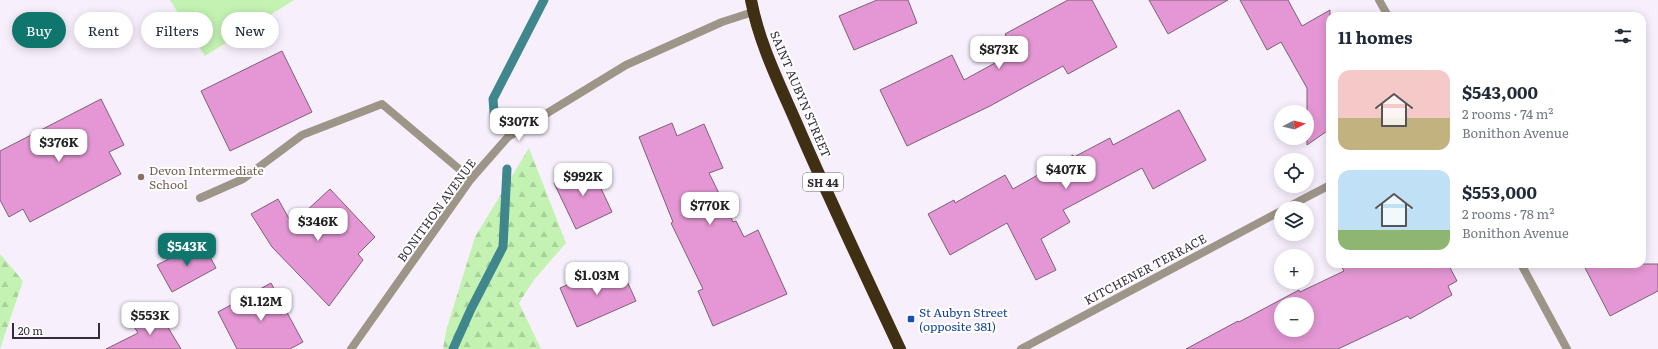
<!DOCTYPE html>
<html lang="en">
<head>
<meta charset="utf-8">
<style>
	:root { --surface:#fff; --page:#f6f6f7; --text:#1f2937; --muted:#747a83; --accent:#0f766e }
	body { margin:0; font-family:Literata,serif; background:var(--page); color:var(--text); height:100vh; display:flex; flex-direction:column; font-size:15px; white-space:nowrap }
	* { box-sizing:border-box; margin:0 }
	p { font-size:13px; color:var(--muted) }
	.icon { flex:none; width:22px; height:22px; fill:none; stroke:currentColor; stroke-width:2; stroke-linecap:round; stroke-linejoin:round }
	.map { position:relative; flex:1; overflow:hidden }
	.sheet { position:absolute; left:1326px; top:12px; width:320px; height:256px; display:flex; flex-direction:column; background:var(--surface); border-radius:12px; box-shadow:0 2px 10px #0003 }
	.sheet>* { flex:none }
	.hud { position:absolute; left:12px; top:12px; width:380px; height:36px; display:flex; gap:8px }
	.needle { width:26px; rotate:83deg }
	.buttons { position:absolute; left:1274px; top:105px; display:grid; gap:8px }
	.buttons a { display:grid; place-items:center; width:40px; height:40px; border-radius:50%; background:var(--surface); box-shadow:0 2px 10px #0003; font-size:20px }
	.scale { position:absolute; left:12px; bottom:10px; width:88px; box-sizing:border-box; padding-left:4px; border:2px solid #342c39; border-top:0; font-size:11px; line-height:14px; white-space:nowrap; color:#342c39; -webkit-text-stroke:3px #fff; paint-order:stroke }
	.price { position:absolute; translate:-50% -34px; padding:0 9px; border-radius:8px; background:#fff; color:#222; font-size:13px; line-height:26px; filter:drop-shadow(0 1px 2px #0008) }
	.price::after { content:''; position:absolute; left:50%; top:24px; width:12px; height:9px; margin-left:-6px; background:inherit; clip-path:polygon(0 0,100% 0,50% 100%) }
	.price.active { background:var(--accent); color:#fff }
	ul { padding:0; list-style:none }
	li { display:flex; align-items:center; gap:12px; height:100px; padding:0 12px }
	li span { display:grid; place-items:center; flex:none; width:112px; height:80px; border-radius:12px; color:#555 }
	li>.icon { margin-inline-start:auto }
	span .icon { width:48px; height:48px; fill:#fffc; stroke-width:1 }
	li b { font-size:17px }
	h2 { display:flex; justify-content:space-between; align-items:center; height:48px; padding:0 12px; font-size:17px }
	.tag { padding:0 14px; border-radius:18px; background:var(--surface); box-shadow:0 2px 10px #0003; font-size:14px; line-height:36px }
	.tag.active { background:var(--accent); color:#fff }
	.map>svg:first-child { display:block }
	.forest { fill:url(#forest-firs) }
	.pitch { fill:#c3f2b2 }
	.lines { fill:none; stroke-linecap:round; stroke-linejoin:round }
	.stream { stroke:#3f878c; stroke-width:9 }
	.building { fill:#e497d4; stroke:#7d6177; fill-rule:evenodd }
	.lane { stroke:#9d9588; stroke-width:8 }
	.street { stroke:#9d9588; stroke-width:8 }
	.highway { stroke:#3f2f13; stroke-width:12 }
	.education-dot { fill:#8d6e63; stroke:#fff; stroke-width:1.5 }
	.transit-dot { fill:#1a4fb4; stroke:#fff; stroke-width:1.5 }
	.labels { text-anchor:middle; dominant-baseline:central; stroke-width:4; stroke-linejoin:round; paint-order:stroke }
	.shield { fill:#fff; stroke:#716b74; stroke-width:1 }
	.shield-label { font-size:11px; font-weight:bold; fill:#342c39 }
	.street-label { font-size:12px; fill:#342c39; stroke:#fff }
	.education-label { font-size:12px; fill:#785e54; stroke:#fff; text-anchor:start }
	.transit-label { font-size:12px; fill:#164399; stroke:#fff; text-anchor:start }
</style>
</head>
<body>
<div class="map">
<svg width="1658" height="349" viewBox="0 0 1658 349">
	<defs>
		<pattern id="forest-firs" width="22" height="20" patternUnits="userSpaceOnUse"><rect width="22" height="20" fill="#c3f2b2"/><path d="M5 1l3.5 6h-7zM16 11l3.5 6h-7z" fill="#a8d09a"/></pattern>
	</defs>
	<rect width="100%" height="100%" fill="#f8effc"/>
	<g class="forest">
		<path d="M529,148L566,243L533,281L519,303L541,349H443L446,331L475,237Z"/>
		<path d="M0,254L23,281L0,349Z"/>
	</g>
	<path class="pitch" d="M170,0H294L205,56Z"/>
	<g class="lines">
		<g class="stream">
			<path d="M495,125L493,99L544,0"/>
			<path d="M453,349L471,309L503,247L507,169"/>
		</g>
	</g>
	<g class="building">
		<path d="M877,0H908L917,23L854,50L839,16Z"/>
		<path d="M1068,0H1092L1117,47L1068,74L1063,66L990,106L907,146L880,90L952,55L964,80L1015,52L1005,34Z"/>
		<path d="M1149,0H1228L1168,34Z"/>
		<path d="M1240,0H1288L1302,26L1330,10V129L1307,145V88L1281,42L1267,50Z"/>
		<path d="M282,51L312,112L230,151L201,91Z"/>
		<path d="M101,99L124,145L109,152L121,174L30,222L23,209L9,217L0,200V151Z"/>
		<path d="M1179,110L1206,160L1153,189L1142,168L1063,210L1070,222L1041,239L1056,270L1036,280L1007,223L950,255L928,214L954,200L955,203L1005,175L1013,189L1073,155L1074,157L1110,138L1113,145Z"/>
		<path d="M672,123L677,136L704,124L723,168L709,173L733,222L736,221L744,237L758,230L787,294L713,326L698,291L703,289L671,223L673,222L639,137Z"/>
		<path d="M590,165L612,212L576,229L554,183Z"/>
		<path d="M330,189L375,237L358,254L363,260L329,306L272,247L251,214L278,199L292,224Z"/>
		<path d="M202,242L216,268L172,292L157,265Z"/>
		<path d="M1340,264H1448L1457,281L1448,286L1452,295L1410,319L1408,316L1338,349H1186L1238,321L1239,322L1299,290L1300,292L1344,271ZM1281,304H1307V330H1281Z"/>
		<path d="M1583,264H1658V291L1610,316Z"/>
		<path d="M612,266L619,282L626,279L636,301L577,327L560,288Z"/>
		<path d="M271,283L303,342L290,349H237L218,312Z"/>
		<path d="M158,311L181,349H106L138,333L133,325Z"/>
	</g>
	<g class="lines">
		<path class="lane" d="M200,198L243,179L302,135L382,104L471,179"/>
		<g class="street">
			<path d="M1379,0L1388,16"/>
			<path d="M1286,208L1330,185"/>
			<path d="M1521,264L1567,349"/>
			<path d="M351,349L471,179L508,137L626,65L722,22L753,12"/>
			<path d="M1021,349L1281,211"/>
		</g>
		<path class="highway" d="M751,0C759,43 779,83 796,122C829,199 865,274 900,349"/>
	</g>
	<circle class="education-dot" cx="141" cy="177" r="4"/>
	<rect class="transit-dot" x="907" y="315" width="8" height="8" rx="2"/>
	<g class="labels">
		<rect class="shield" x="803" y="173" width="40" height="18" rx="3"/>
		<g class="shield-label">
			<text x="823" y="182">SH 44</text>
		</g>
		<g class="street-label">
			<text transform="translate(801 94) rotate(67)">SAINT AUBYN STREET</text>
			<text transform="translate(436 210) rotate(-54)">BONITHON AVENUE</text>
			<text transform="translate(1145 269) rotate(-28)">KITCHENER TERRACE</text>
		</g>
		<g class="education-label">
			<text x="149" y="170">Devon Intermediate<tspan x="149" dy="14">School</tspan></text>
		</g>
		<g class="transit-label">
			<text x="919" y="312">St Aubyn Street<tspan x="919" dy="14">(opposite 381)</tspan></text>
		</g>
	</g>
</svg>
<div class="buttons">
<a><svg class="needle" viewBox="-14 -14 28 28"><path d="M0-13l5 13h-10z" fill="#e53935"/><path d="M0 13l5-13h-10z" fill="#747a83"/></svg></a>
<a><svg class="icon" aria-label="locate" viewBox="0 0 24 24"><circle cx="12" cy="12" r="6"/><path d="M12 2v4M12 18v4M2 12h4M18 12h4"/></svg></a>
<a><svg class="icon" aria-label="layers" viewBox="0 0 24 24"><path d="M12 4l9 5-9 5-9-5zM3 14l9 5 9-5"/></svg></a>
<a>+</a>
<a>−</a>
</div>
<div class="scale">20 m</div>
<b class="price" style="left:999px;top:70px">$873K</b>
<b class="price" style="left:519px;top:142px">$307K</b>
<b class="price" style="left:59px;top:163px">$376K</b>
<b class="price" style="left:1066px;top:190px">$407K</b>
<b class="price" style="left:583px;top:197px">$992K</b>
<b class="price" style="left:710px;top:226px">$770K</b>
<b class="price" style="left:318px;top:242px">$346K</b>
<b class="price active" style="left:187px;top:267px">$543K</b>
<b class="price" style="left:597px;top:296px">$1.03M</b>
<b class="price" style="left:261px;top:322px">$1.12M</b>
<b class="price" style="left:150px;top:336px">$553K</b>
<div class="hud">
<a class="tag active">Buy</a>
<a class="tag">Rent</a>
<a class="tag">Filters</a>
<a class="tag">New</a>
</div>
<section class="sheet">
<h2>11 homes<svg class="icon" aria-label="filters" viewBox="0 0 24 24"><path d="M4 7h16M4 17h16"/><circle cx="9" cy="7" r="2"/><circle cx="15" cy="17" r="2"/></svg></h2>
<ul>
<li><span style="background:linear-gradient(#f6c9c9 60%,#c2b280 0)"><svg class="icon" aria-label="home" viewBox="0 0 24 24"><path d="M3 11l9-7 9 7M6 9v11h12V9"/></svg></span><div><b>$543,000</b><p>2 rooms · 74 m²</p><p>Bonithon Avenue</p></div></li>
<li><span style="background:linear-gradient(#bfe0f5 75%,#8fb573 0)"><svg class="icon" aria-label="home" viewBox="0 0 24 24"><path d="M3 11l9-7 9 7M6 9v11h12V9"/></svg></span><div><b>$553,000</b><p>2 rooms · 78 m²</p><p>Bonithon Avenue</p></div></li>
</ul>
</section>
</div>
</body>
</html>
